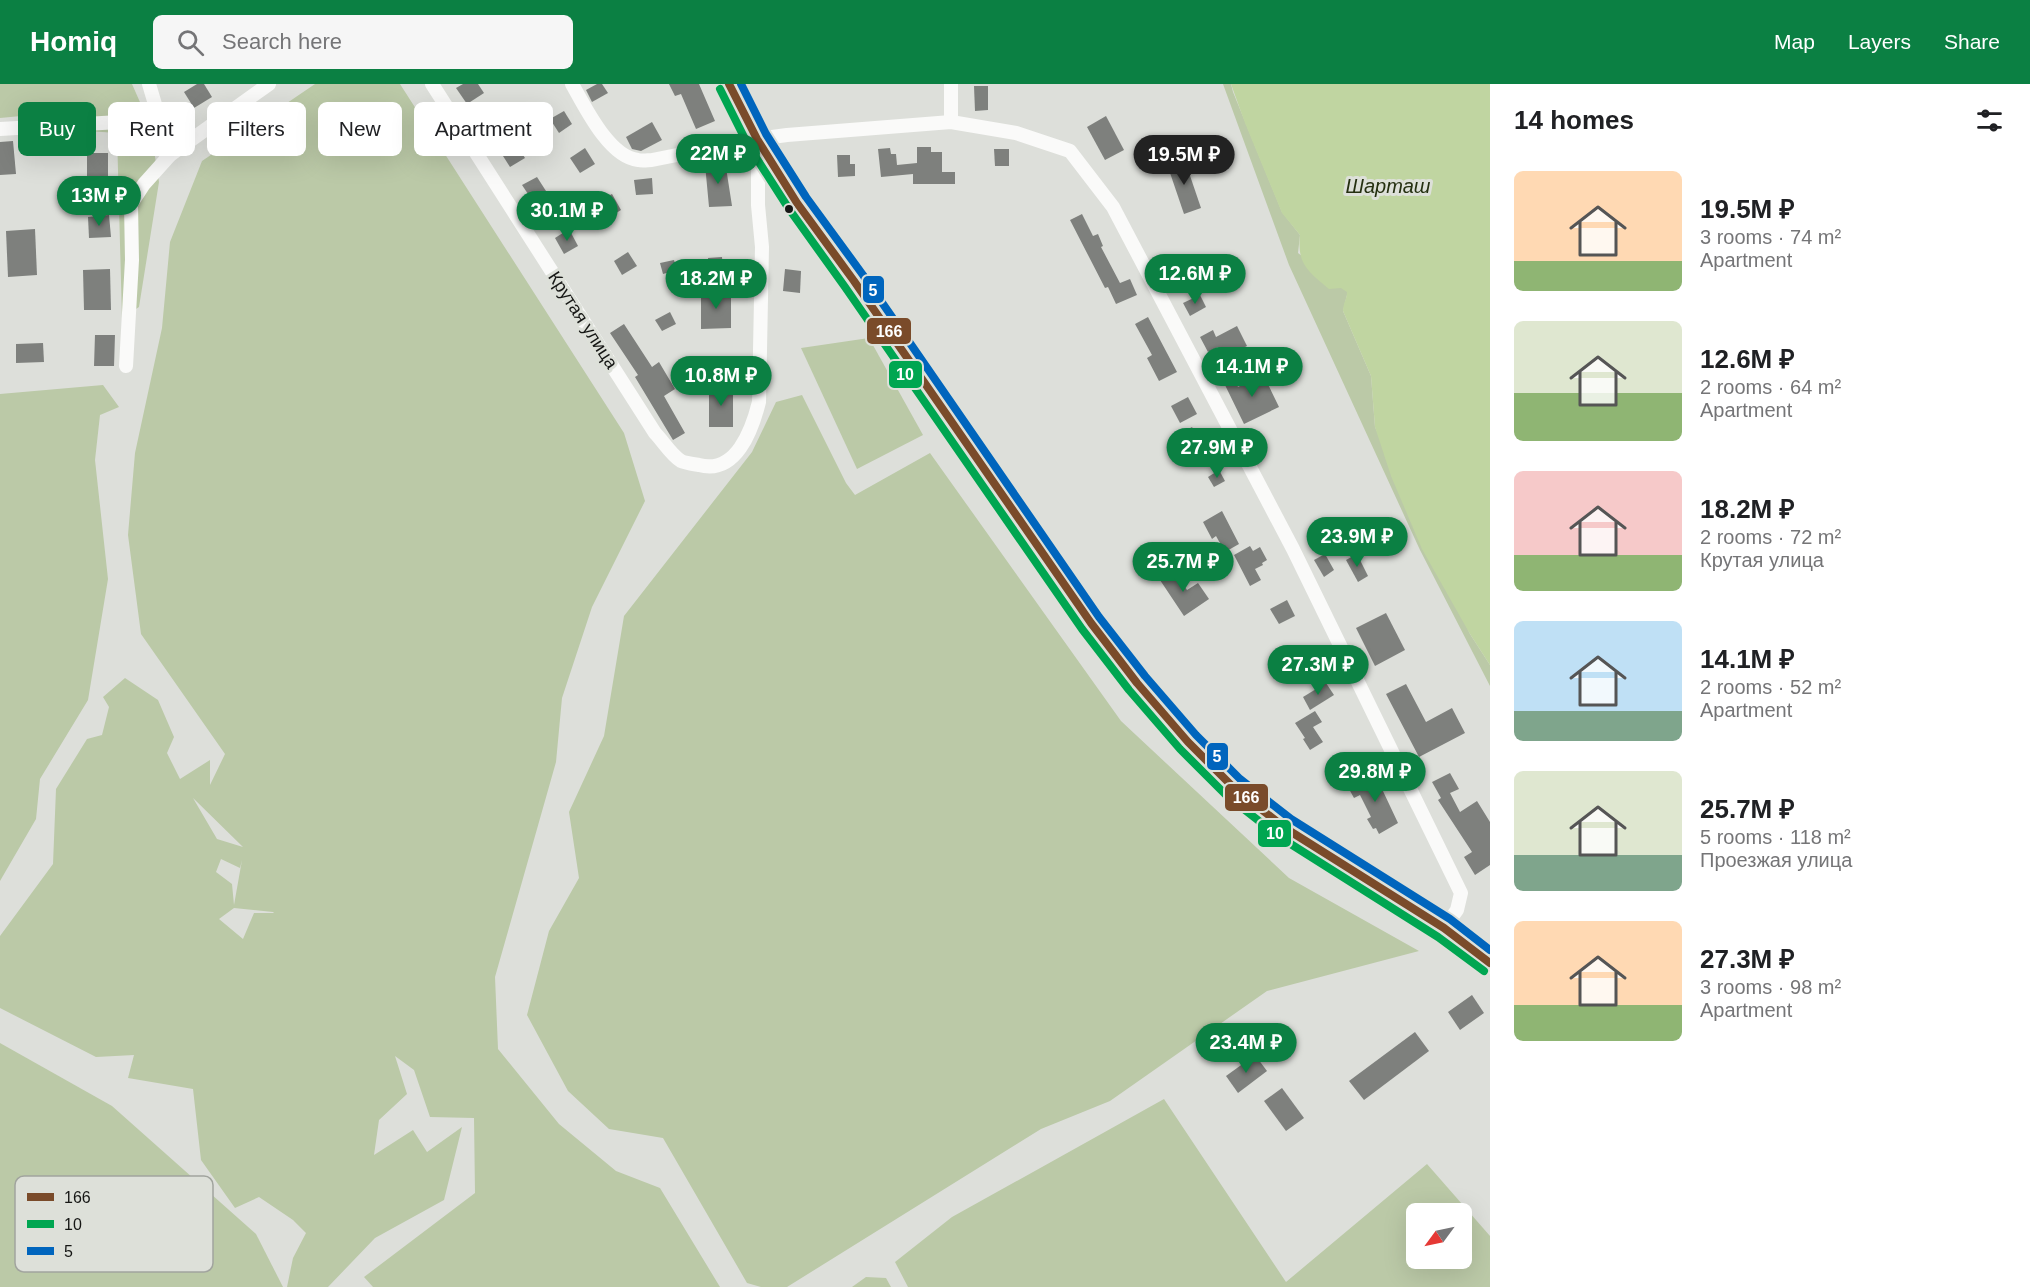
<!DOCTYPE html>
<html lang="en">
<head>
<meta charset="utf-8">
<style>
	:root { --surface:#fff; --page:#f6f6f6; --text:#202124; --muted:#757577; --accent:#0b8043 }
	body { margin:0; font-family:Arial,sans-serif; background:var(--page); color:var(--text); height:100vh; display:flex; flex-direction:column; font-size:22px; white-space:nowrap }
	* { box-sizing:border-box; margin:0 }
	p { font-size:20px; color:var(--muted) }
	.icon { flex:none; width:33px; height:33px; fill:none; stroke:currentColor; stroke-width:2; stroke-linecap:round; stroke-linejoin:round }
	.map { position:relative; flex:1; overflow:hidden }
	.drawer { display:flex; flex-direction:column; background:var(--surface); width:540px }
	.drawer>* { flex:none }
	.guide { position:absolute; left:18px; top:18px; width:570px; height:54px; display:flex; gap:12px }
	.needle { width:39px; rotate:237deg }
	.tools { position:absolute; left:1406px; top:1119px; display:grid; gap:12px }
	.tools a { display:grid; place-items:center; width:66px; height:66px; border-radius:9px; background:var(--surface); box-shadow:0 6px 24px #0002; font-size:30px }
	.price { position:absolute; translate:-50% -51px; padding:0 14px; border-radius:21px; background:var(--accent); color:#fff; font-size:20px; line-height:39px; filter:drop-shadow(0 2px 3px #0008) }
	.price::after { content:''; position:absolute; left:50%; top:36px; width:18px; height:14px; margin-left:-9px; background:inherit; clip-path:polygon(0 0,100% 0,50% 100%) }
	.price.active { background:#222; color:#fff }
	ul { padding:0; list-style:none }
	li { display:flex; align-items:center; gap:18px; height:150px; padding:0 24px }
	li span { display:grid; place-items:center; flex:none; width:168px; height:120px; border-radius:9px; color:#555 }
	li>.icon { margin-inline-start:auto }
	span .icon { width:72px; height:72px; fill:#fffc; stroke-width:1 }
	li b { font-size:26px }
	h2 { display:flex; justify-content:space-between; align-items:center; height:72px; padding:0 24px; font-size:26px }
	.chip { padding:0 21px; border-radius:9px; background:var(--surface); box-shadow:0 6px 24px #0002; font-size:21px; line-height:54px }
	.chip.active { background:var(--accent); color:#fff }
	header { display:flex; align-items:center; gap:36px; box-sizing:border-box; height:84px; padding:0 30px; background:var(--accent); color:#fff }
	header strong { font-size:28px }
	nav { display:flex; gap:33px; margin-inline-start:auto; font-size:21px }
	.search { width:420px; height:54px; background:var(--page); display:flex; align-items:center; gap:15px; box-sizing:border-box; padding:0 21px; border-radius:9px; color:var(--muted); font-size:22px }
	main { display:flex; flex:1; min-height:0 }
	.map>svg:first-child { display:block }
	.green { fill:#bbc9a7; fill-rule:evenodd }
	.water { fill:#c0d5a1 }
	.building { fill:#7e807d }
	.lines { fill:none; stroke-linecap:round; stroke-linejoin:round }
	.minor { stroke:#fafaf9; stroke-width:14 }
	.primary { stroke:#fafaf9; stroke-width:21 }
	.bus-1-casing { stroke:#dde0d9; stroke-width:12 }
	.bus-2-casing { stroke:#dde0d9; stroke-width:12 }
	.bus-3-casing { stroke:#dde0d9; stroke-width:12 }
	.bus-1 { stroke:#7a4b2a; stroke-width:8 }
	.bus-2 { stroke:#00a651; stroke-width:8 }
	.bus-3 { stroke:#0065bd; stroke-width:8 }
	.bus-dot { fill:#161715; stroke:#dde0d9; stroke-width:2 }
	.labels { text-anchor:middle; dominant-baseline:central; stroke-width:6; stroke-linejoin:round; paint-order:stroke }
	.street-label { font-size:18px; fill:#161715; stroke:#dde0d9 }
	.water-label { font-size:20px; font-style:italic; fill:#253011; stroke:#dde0d9 }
	.key { fill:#dde0d9; stroke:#a1a49e; stroke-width:1.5 }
	.key-label { font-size:16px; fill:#161715 }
	.line-badge { stroke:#dde0d9; stroke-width:2 }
	.badge-label { font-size:16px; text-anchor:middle; font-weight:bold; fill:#fff }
</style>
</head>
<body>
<header>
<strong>Homiq</strong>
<div class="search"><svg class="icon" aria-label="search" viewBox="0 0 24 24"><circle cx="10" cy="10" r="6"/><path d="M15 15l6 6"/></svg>Search here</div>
<nav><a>Map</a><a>Layers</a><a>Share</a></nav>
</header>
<main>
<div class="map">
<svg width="1490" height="1203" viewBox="0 0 1490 1203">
	<rect width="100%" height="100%" fill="#dddfda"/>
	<g class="green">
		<path d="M0,0H132L150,41L159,98L139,223L122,234L117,49L28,43L21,32L0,34Z"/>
		<path d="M315,0H400L624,349L645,417L592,523L562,614L556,678L495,893L498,965L559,1040L616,1087L660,1104L720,1203H373L364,1193L475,1109L474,1034L430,1033L414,986L395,972L407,1010L379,1036L374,1071L413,1046L427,1068L462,1043L444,1116L375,1154L328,1203H287L293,1174L306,1149L293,1136L259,1113L235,1124L201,1076L193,1005L128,994L134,971L96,973L0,924V852L53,780L56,705L87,655L102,651L109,623L103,613L125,594L158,616L174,653L167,669L180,695L210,676V701L225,670L141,550L128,451L135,369L162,244L170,158L202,77ZM193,714L243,763L217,755ZM221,775L240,784L242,776L234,821L232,800L216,788ZM234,824L273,828L274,829H254L243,855L219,835Z"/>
		<path d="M1223,0H1231L1233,8L1282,128L1300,151L1298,169L1348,207L1343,227L1371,292L1375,343L1470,550L1490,581V602L1420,466L1289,181Z"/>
		<path d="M869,254L923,351L857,385L801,264Z"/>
		<path d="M103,301L119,323L100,331L95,376L108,495L88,616L40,695L36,735L0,797V310Z"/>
		<path d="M802,311L846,399L855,411L930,369L1121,637L1289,794L1419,867L1267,907L1110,1017L1041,1045L787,1203H761L747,1199L663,1054L609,1045L568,1007L527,931L549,847L579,794L569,728L604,652L624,532L752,368L776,318Z"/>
		<path d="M0,959L112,1022L256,1150L283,1203H0Z"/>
		<path d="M1164,1015L1286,1198L1427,1080L1490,1152V1203H908L895,1178L952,1133ZM1416,1130H1461V1174H1416Z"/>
		<path d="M866,1193L886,1194L891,1203H852Z"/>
	</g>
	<path class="water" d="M1231,0H1490V581L1470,550L1422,465L1391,392L1375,343L1371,292L1343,227C1343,219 1347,215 1347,208L1341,204L1329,205C1308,187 1297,181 1300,151L1282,129L1245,39Z"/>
	<g class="building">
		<path d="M197,0H204L212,13L194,24L184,8Z"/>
		<path d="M463,0H478L484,9L467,20L456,4Z"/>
		<path d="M597,0H602L608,9L592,18L586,6Z"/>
		<path d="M669,0H699L715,37L696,45L681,10L675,12Z"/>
		<path d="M974,2H988V26L975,27Z"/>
		<path d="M564,27L572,40L559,49L550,35Z"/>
		<path d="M1106,32L1124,66L1105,76L1087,43Z"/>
		<path d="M652,38L662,56L641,67L632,65L626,53Z"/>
		<path d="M511,52L525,74L510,83L496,61Z"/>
		<path d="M13,57L16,90L0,91V58Z"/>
		<path d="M917,63H931V68H942V88H955V100H913V90L881,93L878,65L890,64L891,70H896L897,81L917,79Z"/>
		<path d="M585,64L595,80L580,89L570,74Z"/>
		<path d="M994,65H1009V82H995Z"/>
		<rect x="87" y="69" width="21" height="31"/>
		<path d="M837,71H850V80H855V92L838,93Z"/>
		<path d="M1184,74L1201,124L1184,130L1167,80Z"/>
		<path d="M725,77L732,122L709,123L705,80Z"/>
		<path d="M537,93L546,107L532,116L522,101Z"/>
		<path d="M652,94L653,110L636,111L634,96Z"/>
		<path d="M612,110L621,126L605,136L595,119Z"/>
		<path d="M1082,130L1093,152L1098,150L1103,162L1101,163L1120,199L1130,195L1137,211L1116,220L1108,203L1105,204L1070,136Z"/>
		<path d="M109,131L111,153L89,154L88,133Z"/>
		<path d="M35,145L37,191L8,193L6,147Z"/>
		<path d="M569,145L578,162L564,170L555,154Z"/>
		<path d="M628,168L637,182L622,191L614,177Z"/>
		<path d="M722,173L723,184L709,186L708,174Z"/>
		<path d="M674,176L677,186L663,190L660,179Z"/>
		<path d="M110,185L111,226H84L83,186Z"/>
		<path d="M785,185L801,187L800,209L783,207Z"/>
		<path d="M731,208V244L701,245V209Z"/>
		<path d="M1200,211L1206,223L1190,232L1183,219Z"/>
		<path d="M670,228L676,240L662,247L655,236Z"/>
		<path d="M1148,233L1177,288L1159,297L1147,274L1152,271L1135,240Z"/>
		<path d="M624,240L652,283L659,278L675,305L664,312L685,349L673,356L635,293L638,291L610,249Z"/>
		<path d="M1237,242L1247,262L1223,274L1218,263L1208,268L1200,253L1213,246L1216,253Z"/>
		<path d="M95,251H115L114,282H94Z"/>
		<path d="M43,259L44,278L16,279V260Z"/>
		<path d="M1263,290L1279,323L1244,340L1225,301L1235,296L1238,303Z"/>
		<rect x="709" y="302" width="24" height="41"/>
		<path d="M1188,313L1197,330L1180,339L1171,322Z"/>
		<path d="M1192,343L1202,360L1186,370L1176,352Z"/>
		<path d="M1219,386L1225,397L1214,403L1208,393Z"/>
		<path d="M1222,427L1239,460L1225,468L1216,452L1212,455L1203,438Z"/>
		<path d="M1250,462L1253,467L1260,463L1267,476L1262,479L1263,481L1255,485L1261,496L1250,502L1234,471Z"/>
		<path d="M1325,470L1334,486L1324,493L1314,476Z"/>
		<path d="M1357,470L1368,492L1358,498L1346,476Z"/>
		<path d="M1171,484L1187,506L1198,499L1209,515L1184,532L1158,493Z"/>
		<path d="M1287,516L1295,532L1279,540L1270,525Z"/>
		<path d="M1386,529L1405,566L1375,582L1356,544Z"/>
		<path d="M1326,599L1334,611L1310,626L1303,613Z"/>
		<path d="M1406,600L1426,638L1452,624L1465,649L1419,673L1386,610Z"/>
		<path d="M1315,627L1322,638L1313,643L1323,658L1310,666L1303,655L1305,654L1295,639Z"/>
		<path d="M1374,688L1398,739L1379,750L1376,744L1373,745L1367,735L1371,733L1360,711L1354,714L1349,705L1360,699L1359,697Z"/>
		<path d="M1450,689L1459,705L1450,709L1460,728L1477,717L1490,738V781L1475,791L1464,773L1472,768L1438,716L1441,714L1432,698Z"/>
		<path d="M1472,911L1484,929L1460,946L1448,928Z"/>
		<path d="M1415,948L1429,967L1364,1016L1349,997Z"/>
		<path d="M1255,971L1267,987L1238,1009L1226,992Z"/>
		<path d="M1282,1004L1304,1034L1286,1047L1264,1017Z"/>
	</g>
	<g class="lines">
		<g class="minor">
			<path d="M149,0L170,71"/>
			<path d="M432,0L655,349C663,357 671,371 681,377C685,379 693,380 699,381C736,391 752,346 759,318L762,163L758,121V60"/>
			<path d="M572,0C585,23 609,73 638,76C643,77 648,76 652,76L757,55L787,51L951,38L1016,49L1070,67L1113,123L1293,465L1461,809L1457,826L1444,844"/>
			<path d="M951,38V0"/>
			<path d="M0,45L119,38L170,71"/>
			<path d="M126,282L132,176L131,120L144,100L170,71L269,0"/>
		</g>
		<path class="primary" d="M729,0L757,55L797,119L854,197L1091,539L1137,599L1188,658L1233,703L1285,744L1444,844L1490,879"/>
		<g class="bus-1-casing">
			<path id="bus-1" d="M729,0L757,55L797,119L854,197L1091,539L1137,599L1188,658L1233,703L1285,744L1444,844L1490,879"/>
		</g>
		<g class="bus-2-casing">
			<path id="bus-2" d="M720,5L748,61L789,125L845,203L1082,545L1129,606L1180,665L1226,711L1278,752L1438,853L1484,887"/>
		</g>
		<g class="bus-3-casing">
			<path id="bus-3" d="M741,0L766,50L806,113L863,191L1099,533L1145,592L1196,651L1240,695L1291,735L1450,835L1490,866"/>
		</g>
		<use href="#bus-1" class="bus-1"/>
		<use href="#bus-2" class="bus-2"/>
		<use href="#bus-3" class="bus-3"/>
	</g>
	<circle class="bus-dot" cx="789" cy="125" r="5"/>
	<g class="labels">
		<g class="street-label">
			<text transform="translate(583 236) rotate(57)">Крутая улица</text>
		</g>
		<g class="water-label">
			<text x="1388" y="102">Шарташ</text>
		</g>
	</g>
	<rect x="15" y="1092" width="198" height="96" rx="9" class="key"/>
	<rect x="27" y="1109" width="27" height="8" fill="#7a4b2a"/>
	<rect x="27" y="1136" width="27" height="8" fill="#00a651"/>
	<rect x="27" y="1163" width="27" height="8" fill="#0065bd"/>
	<g class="key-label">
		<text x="64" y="1119">166</text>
		<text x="64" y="1146">10</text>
		<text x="64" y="1173">5</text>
	</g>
	<g class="line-badge">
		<rect x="862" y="191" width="23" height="29" rx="6" fill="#0065bd"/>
		<rect x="866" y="233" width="46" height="28" rx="6" fill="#7a4b2a"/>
		<rect x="888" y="276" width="35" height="29" rx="6" fill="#00a651"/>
		<rect x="1206" y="658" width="23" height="29" rx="6" fill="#0065bd"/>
		<rect x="1224" y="699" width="45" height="29" rx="6" fill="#7a4b2a"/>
		<rect x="1257" y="735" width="35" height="29" rx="6" fill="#00a651"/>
	</g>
	<g class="badge-label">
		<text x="873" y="212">5</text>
		<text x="889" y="253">166</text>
		<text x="905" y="296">10</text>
		<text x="1217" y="678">5</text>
		<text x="1246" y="719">166</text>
		<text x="1275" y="755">10</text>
	</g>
</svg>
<div class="tools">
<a><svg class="needle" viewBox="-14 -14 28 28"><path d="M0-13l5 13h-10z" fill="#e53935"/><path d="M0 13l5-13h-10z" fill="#757577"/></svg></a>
</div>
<b class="price" style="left:718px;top:101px">22M ₽</b>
<b class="price active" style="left:1184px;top:102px">19.5M ₽</b>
<b class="price" style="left:99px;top:143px">13M ₽</b>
<b class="price" style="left:567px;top:158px">30.1M ₽</b>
<b class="price" style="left:1195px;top:221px">12.6M ₽</b>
<b class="price" style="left:716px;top:226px">18.2M ₽</b>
<b class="price" style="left:1252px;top:314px">14.1M ₽</b>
<b class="price" style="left:721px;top:323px">10.8M ₽</b>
<b class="price" style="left:1217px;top:395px">27.9M ₽</b>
<b class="price" style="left:1357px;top:484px">23.9M ₽</b>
<b class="price" style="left:1183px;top:509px">25.7M ₽</b>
<b class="price" style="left:1318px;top:612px">27.3M ₽</b>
<b class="price" style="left:1375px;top:719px">29.8M ₽</b>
<b class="price" style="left:1246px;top:990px">23.4M ₽</b>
<div class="guide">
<a class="chip active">Buy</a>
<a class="chip">Rent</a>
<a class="chip">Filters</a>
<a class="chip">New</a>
<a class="chip">Apartment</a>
</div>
</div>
<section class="drawer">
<h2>14 homes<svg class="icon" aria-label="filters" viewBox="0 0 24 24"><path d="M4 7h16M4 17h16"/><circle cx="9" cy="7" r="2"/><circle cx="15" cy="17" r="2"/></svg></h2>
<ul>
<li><span style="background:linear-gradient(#ffd9b3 75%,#8fb573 0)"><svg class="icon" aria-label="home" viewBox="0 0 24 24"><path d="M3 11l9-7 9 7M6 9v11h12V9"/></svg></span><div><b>19.5M ₽</b><p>3 rooms · 74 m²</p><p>Apartment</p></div></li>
<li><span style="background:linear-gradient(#dfe7d0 60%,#8fb573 0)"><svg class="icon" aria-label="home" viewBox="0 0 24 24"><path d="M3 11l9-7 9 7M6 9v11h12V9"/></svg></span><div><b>12.6M ₽</b><p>2 rooms · 64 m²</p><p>Apartment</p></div></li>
<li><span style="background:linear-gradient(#f6c9c9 70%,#8fb573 0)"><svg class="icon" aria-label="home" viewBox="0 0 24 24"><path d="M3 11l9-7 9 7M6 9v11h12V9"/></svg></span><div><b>18.2M ₽</b><p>2 rooms · 72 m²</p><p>Крутая улица</p></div></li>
<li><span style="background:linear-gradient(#bfe0f5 75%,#7fa58c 0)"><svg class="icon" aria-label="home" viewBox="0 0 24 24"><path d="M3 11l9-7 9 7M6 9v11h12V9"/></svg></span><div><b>14.1M ₽</b><p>2 rooms · 52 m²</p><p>Apartment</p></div></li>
<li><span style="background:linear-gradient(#dfe7d0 70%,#7fa58c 0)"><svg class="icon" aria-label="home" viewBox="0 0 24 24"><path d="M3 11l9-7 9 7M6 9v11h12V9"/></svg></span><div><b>25.7M ₽</b><p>5 rooms · 118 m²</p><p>Проезжая улица</p></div></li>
<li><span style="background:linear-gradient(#ffd9b3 70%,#8fb573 0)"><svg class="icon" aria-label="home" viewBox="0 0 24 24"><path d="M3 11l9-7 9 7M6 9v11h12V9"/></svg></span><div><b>27.3M ₽</b><p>3 rooms · 98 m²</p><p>Apartment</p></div></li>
</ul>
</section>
</main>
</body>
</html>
